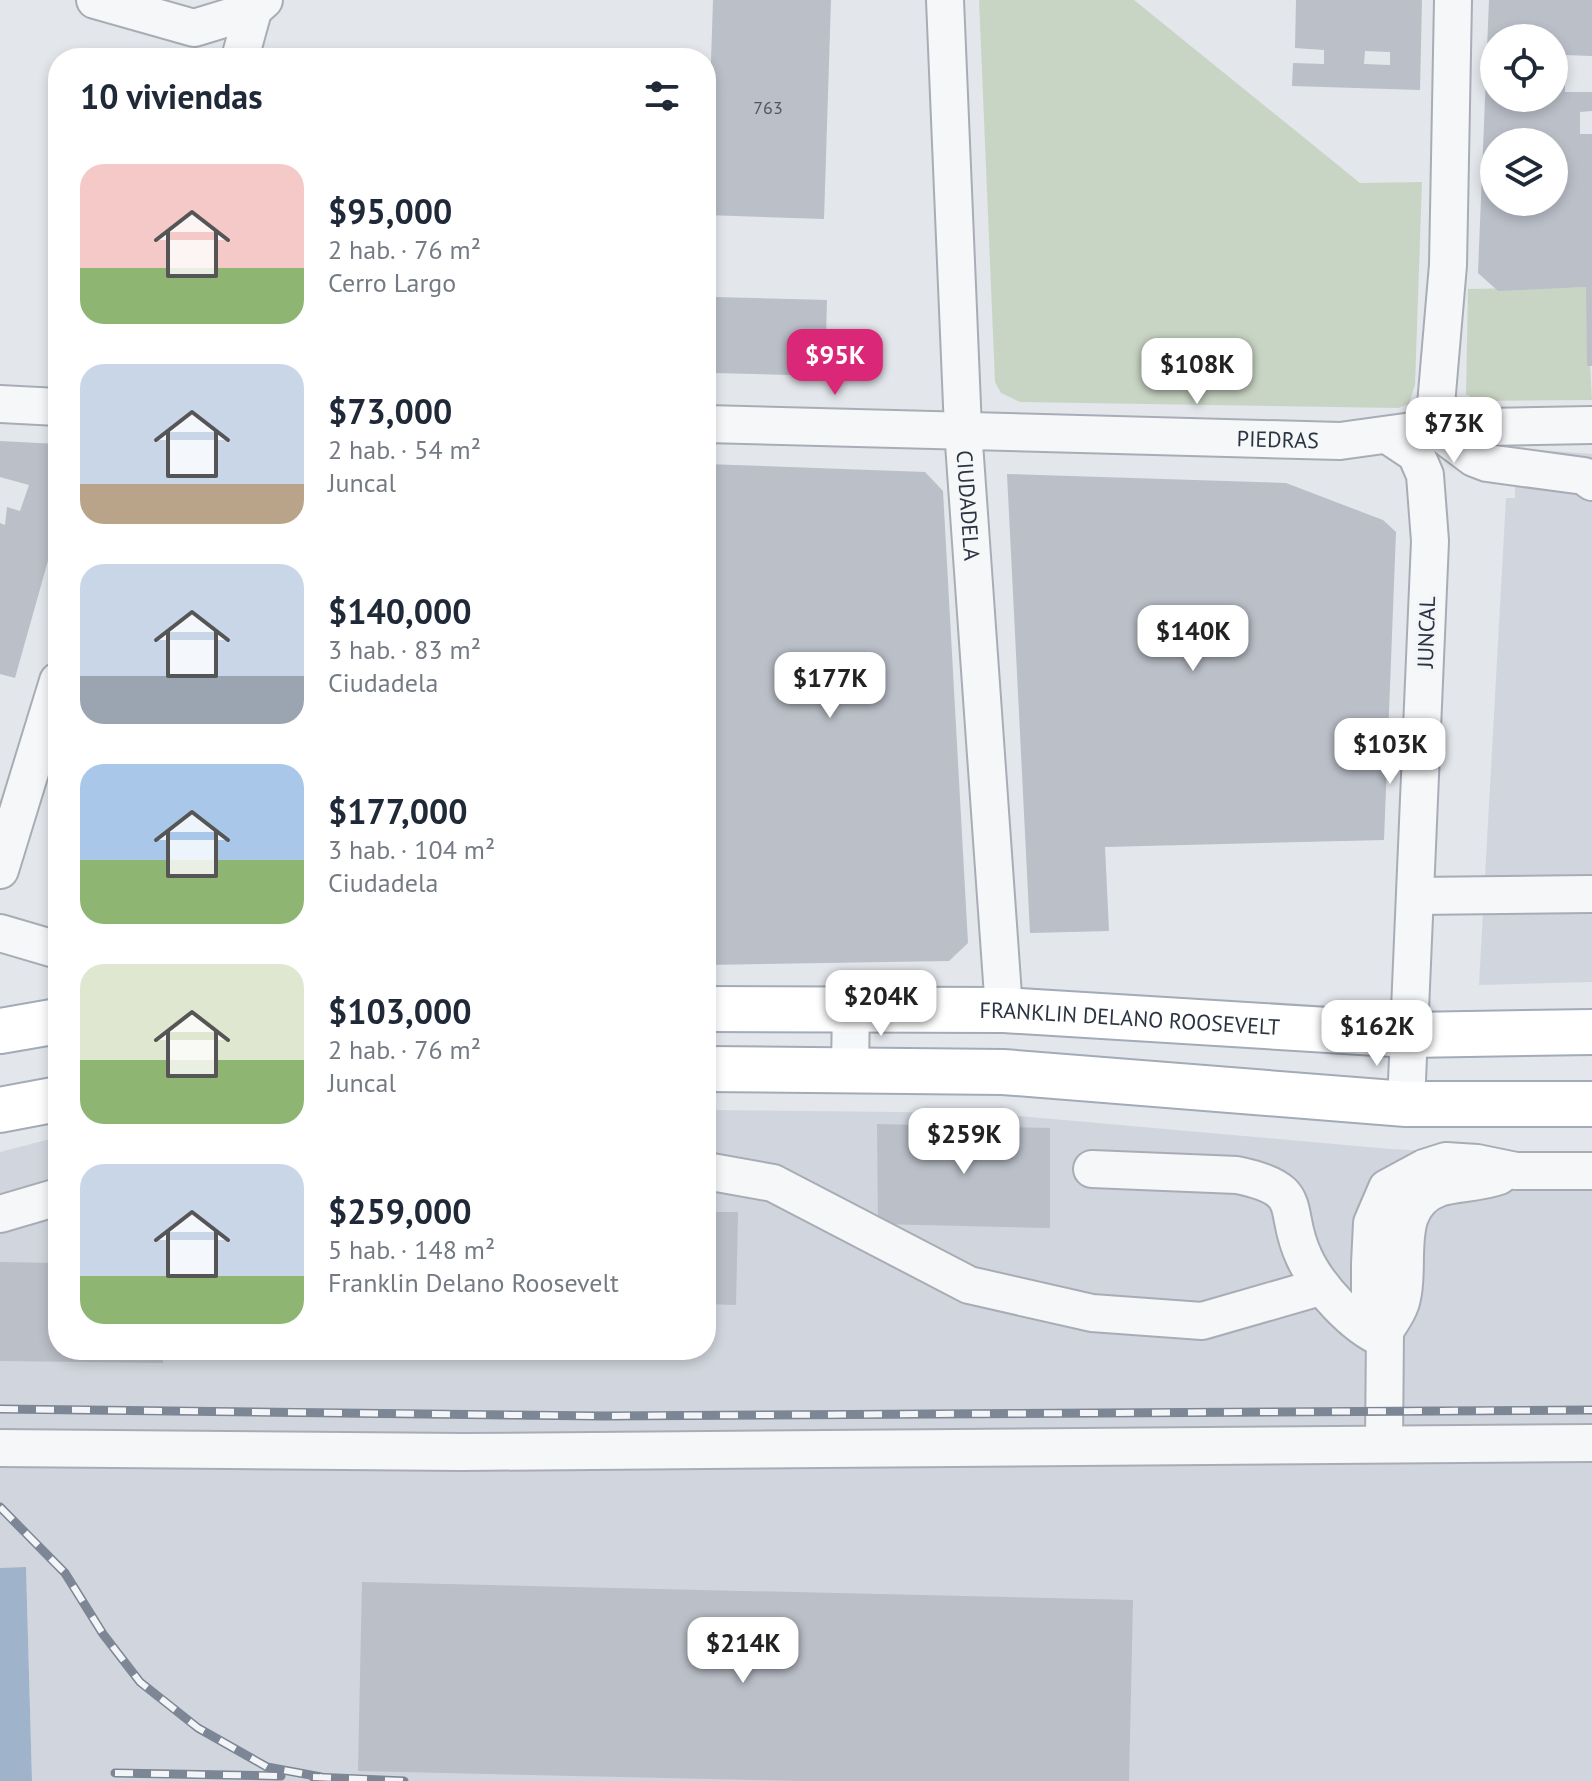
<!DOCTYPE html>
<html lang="es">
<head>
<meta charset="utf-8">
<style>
	:root { --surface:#fff; --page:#f2f2f3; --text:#1f2937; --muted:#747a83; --accent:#db2777 }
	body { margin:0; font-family:"PT Sans",sans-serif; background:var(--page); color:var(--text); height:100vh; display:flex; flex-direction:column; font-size:30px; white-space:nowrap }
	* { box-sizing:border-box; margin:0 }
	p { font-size:26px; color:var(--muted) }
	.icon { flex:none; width:44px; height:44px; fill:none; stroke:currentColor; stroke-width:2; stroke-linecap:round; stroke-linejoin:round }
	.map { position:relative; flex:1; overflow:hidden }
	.sheet { position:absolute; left:48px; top:48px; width:668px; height:1312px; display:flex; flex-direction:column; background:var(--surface); border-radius:32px; box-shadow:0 4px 12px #0003 }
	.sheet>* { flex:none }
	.tools { position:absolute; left:1480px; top:24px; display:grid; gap:16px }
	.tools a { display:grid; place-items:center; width:88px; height:88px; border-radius:50%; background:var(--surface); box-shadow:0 4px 12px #0003; font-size:40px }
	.price { position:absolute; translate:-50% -68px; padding:0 18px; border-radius:16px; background:#fff; color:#222; font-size:26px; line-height:52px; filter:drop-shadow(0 2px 4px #0008) }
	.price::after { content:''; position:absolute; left:50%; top:48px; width:24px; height:18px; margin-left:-12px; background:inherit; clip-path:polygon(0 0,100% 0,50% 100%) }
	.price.current { background:var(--accent); color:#fff }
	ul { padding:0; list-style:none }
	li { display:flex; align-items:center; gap:24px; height:200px; padding:0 32px }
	li span { display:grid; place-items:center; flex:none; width:224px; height:160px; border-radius:24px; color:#555 }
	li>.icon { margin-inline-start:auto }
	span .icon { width:96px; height:96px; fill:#fffc; stroke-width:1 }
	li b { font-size:34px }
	h2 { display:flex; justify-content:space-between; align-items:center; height:96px; padding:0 32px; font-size:34px }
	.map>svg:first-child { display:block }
	.built { fill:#d1d5dd }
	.green { fill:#c9d5c4 }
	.water { fill:#9fb4ca }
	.building { fill:#babfc8; fill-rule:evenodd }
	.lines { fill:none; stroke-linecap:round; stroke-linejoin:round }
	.minor-casing { stroke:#a8adb5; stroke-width:40 }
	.major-casing { stroke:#a2abb7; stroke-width:48 }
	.minor { stroke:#f6f7f9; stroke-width:36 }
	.major { stroke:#fff; stroke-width:44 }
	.rail-casing { stroke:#7c8694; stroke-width:9 }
	.rail { stroke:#f3f5f8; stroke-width:6; stroke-dasharray:18; stroke-linecap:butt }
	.labels { text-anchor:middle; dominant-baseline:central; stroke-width:7; stroke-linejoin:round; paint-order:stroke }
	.number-label { font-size:18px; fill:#4f5764 }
	.street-label { font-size:22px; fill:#2b3443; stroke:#f3f5f8 }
</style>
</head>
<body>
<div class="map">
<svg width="1592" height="1781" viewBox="0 0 1592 1781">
	<rect width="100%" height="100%" fill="#e3e6eb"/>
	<g class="built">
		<path d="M1515,448L1592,454V982L1479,985L1506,498H1515Z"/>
		<path d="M706,1110L986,1113L1390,1149L1504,1155L1592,1151V1781H32L26,1568H0V1152L58,1137V1350H706Z"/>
	</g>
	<g class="green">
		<path d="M979,0H1134L1360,183L1422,182L1415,385L1409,404L1398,408L1020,402L1001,393L995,382Z"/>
		<path d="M1586,287L1592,400L1478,401L1466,394L1468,289Z"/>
	</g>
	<path class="water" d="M26,1567L32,1781H0V1568Z"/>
	<g class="building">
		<path d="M713,0H831L824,219L706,215Z"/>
		<path d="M1296,0H1422L1420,90L1292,86L1293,63L1324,64V50L1295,48ZM1365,51L1390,52V65L1364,64Z"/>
		<path d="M1489,0H1592V56L1565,55V92H1592V111L1580,112V134H1592V366H1587L1586,287L1498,291L1478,273ZM1494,38H1554V98H1494ZM1494,142H1554V202H1494Z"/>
		<path d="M715,297L827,300L825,376L713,373Z"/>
		<path d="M0,441L58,444V525L15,678L0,674V523L5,525L7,507L20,511L29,485L0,477Z"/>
		<path d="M706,464L925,472L943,491L968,943L949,961L706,965Z"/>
		<path d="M1007,474L1286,483L1383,520L1396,532L1384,840L1105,847L1109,931L1030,933Z"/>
		<path d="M877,1124L1050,1128V1228L878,1224Z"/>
		<path d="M706,1212H738L736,1305L706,1304Z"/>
		<path d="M0,1262L58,1263V1350H163V1363L0,1361Z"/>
		<path d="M362,1582L1133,1600L1129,1781H801L358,1771Z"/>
	</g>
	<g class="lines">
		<g class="minor-casing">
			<g id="minor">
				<path d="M95,0L194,28L253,10L264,0"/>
				<path id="s1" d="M945,0L963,429L1004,1010"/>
				<path d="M240,58L256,0"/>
				<path d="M0,404L58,407"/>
				<path id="s2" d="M706,424L1340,441L1434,428L1592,425"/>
				<path d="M1434,428L1448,265L1453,0"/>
				<path d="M1434,428L1474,458L1487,463L1584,476L1592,482"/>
				<path d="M1389,436L1416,454L1425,475L1430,541L1406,1104"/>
				<path d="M0,870L58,681"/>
				<path d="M1415,896L1592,894"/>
				<path d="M0,933L58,950"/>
				<path d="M850,1068L851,1007"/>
				<path d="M1092,1169L1237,1175C1309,1190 1281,1209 1304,1257C1317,1286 1354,1327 1384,1339"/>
				<path d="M706,1171L773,1183L969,1285L1092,1313L1202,1321L1320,1287"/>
				<path d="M0,1214L58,1197"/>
				<path d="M1385,1331C1391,1321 1400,1309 1402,1298C1411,1263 1391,1205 1439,1188C1454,1183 1480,1183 1499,1176"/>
				<path d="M1384,1444L1385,1331L1370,1298V1264L1372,1223L1387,1188L1424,1168L1446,1161L1477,1163L1516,1171H1592"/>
				<path d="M0,1448L463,1452L1592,1443"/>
			</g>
		</g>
		<g class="major-casing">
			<g id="major">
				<path id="s3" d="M706,1009L1004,1010L1409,1035L1592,1032"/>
				<path d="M0,1031L58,1021"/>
				<path d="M706,1069L1003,1072L1406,1104H1592"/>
				<path d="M0,1110L58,1099"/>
			</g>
		</g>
		<use href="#minor" class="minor"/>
		<use href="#major" class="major"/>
		<g class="rail-casing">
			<g id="rail">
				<path d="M0,1409L603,1416L1592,1410"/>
				<path d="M0,1507L65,1573L103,1634L140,1682L198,1728L267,1767L321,1777"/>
				<path d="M115,1773L281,1776"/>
				<path d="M313,1777L404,1781"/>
			</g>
		</g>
		<use href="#rail" class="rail"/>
	</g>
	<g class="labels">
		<g class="number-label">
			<text x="768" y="107">763</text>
		</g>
		<g class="street-label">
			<text stroke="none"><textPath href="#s2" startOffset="572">PIEDRAS</textPath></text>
			<text stroke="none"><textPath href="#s1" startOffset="506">CIUDADELA</textPath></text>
			<text transform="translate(1426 632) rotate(-88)">JUNCAL</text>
			<text stroke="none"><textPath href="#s3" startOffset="424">FRANKLIN DELANO ROOSEVELT</textPath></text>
		</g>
	</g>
</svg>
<div class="tools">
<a><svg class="icon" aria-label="locate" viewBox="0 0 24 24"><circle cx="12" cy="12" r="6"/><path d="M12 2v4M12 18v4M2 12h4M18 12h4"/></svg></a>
<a><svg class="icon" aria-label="layers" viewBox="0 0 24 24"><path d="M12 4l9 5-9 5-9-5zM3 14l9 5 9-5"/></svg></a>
</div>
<b class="price current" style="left:835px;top:397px">$95K</b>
<b class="price" style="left:1197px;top:406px">$108K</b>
<b class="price" style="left:1454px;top:465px">$73K</b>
<b class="price" style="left:1193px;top:673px">$140K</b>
<b class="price" style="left:830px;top:720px">$177K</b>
<b class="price" style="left:1390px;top:786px">$103K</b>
<b class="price" style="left:881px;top:1038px">$204K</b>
<b class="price" style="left:1377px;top:1068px">$162K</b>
<b class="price" style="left:964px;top:1176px">$259K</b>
<b class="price" style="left:743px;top:1685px">$214K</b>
<section class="sheet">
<h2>10 viviendas<svg class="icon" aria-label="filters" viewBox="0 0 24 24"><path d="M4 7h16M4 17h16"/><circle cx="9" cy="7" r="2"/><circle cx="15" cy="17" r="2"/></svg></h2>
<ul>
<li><span style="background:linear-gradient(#f6c9c9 65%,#8fb573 0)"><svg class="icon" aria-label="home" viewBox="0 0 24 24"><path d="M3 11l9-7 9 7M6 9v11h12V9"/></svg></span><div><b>$95,000</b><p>2 hab. · 76 m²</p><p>Cerro Largo</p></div></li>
<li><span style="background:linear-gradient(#c9d6e8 75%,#b9a48a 0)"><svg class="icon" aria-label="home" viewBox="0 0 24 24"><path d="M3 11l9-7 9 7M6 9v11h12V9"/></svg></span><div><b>$73,000</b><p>2 hab. · 54 m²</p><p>Juncal</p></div></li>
<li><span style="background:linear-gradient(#c9d6e8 70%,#9aa5b1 0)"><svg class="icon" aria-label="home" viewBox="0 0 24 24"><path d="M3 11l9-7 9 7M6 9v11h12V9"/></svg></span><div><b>$140,000</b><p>3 hab. · 83 m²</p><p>Ciudadela</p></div></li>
<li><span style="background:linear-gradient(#a9c7e8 60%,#8fb573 0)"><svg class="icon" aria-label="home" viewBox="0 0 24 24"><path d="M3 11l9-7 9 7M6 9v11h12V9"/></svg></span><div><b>$177,000</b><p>3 hab. · 104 m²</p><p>Ciudadela</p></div></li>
<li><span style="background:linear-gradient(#dfe7d0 60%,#8fb573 0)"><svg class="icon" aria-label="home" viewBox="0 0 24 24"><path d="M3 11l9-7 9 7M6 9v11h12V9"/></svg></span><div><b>$103,000</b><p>2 hab. · 76 m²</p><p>Juncal</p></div></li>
<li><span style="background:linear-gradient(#c9d6e8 70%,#8fb573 0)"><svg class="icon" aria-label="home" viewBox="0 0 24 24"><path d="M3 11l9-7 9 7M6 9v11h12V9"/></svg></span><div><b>$259,000</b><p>5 hab. · 148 m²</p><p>Franklin Delano Roosevelt</p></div></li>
</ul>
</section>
</div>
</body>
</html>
